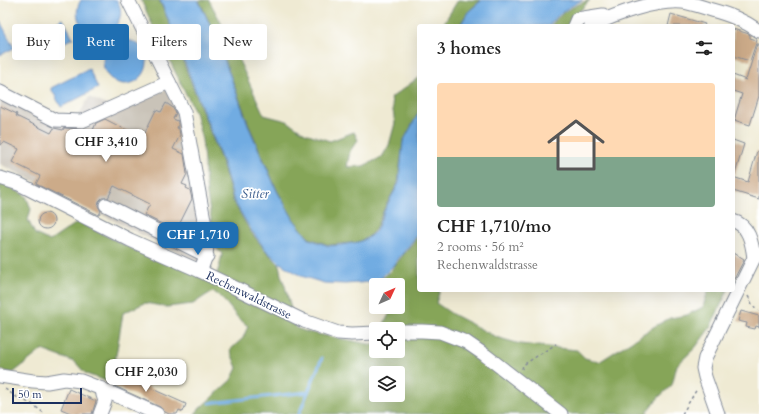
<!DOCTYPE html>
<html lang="en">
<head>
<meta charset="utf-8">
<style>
	:root { --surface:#fff; --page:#f2f2f2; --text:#222; --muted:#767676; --line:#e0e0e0; --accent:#1f6fb2 }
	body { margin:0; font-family:Cardo,serif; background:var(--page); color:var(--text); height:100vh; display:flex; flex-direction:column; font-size:15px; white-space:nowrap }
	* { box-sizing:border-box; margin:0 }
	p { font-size:13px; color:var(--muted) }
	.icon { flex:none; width:22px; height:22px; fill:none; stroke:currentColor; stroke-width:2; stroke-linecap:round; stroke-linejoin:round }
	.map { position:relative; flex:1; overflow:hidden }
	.details { position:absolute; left:417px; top:24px; width:318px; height:268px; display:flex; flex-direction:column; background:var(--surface); border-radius:4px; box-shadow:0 4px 16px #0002 }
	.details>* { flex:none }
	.top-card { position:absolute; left:12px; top:24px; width:345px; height:36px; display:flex; gap:8px }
	.needle { width:26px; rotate:46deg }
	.tools { position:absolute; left:369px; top:278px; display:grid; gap:8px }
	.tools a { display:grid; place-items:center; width:36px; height:36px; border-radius:4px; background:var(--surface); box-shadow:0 4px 16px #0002; font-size:20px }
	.scale { position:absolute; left:12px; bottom:10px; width:70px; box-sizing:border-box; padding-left:4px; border:2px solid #1b2f5e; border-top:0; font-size:11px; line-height:14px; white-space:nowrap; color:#1b2f5e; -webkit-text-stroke:3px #fff; paint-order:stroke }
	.price { position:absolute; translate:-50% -34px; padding:0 9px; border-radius:8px; background:#fff; color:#222; font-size:13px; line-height:26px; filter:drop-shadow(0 1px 2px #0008) }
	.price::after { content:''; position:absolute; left:50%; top:24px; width:12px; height:9px; margin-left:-6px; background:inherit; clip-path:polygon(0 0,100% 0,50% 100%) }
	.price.on { background:var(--accent); color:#fff }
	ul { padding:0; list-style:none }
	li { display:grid; align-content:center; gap:8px; height:212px; padding:0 20px }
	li+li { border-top:1px solid var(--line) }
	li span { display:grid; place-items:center; height:124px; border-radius:4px; color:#555 }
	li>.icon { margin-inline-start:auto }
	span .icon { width:72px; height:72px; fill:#fffc; stroke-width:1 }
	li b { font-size:17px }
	h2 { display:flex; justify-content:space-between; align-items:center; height:48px; padding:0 20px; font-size:17px }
	.pill { padding:0 14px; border-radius:4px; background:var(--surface); box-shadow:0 4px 16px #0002; font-size:14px; line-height:36px }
	.pill.on { background:var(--accent); color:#fff }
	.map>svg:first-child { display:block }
	.industrial { fill:#c9c3b8 }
	.forest { fill:#86a558; stroke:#506a5b; fill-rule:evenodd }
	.water { fill:#71ace2; stroke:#466ea0 }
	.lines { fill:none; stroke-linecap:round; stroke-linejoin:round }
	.stream { stroke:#71ace2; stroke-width:3 }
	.building { fill:#ccab89 }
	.minor-casing { stroke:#858c98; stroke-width:15 }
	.path { stroke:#858c98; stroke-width:1.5; stroke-dasharray:3 3; stroke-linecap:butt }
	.minor { stroke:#fff; stroke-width:13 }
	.labels { text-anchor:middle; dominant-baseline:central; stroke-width:3.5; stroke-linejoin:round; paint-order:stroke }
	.street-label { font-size:12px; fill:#1b2f5e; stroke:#fff }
	.water-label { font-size:13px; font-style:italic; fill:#395b8c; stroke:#fff }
</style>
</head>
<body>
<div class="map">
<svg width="759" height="414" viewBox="0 0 759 414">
	<rect width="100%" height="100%" fill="#fff"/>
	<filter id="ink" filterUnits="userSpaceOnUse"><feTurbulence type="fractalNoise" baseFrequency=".025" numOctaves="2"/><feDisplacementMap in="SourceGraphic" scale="8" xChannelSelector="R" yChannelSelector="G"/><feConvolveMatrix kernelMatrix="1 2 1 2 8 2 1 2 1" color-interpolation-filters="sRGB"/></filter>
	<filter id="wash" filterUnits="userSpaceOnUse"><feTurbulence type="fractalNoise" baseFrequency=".012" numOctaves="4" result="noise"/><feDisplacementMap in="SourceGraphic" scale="16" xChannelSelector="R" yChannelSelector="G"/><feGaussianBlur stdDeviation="0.9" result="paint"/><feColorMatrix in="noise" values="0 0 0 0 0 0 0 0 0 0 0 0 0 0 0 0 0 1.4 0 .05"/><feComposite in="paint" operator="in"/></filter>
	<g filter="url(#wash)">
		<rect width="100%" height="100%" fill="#efead3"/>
		<path class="industrial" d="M176,84L213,249L212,270L0,164V97L73,126L89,97L121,111Z"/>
		<g class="forest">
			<path d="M141,0H159L174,33L184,64L222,163L233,201L250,231L265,250L279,264L281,275L285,286L296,328L307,332L374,345L376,342V351H398V329H381L392,309V307H398V285H389V283L382,279L392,269L419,235V290H440L436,303L452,314L496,337L520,344L577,350L585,358L599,362L655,326L670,318L687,315L703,307L708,290H728L710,328L695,348L677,365L672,385L659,397L647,412L648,414H195L199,409L231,380L237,368L230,350L243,338L248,326L238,318L227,304L217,294L213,292L208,294L193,304L167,307L145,303L123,313L114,368L109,382L86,374L75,362L42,350L13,373L0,370V181L26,196L31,209L28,220L35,234L50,241L78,222L151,258L175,266L216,276L220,264L222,254L216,248L207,195L202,140L195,112L158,37ZM376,373H398V395H376Z"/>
			<path d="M199,0H209L226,32L264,115L287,121L305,133L330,141L354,132L358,140L350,151L347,167L363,166L382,157L389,145L395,123L391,98L419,77V112L403,142L398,183L385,207L375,230L368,237L359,242L329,245L309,238L294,220L277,190L251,130L216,37Z"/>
			<path d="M458,0H481L468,12L459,26H442Z"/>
			<path d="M590,0L576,15L569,26H551C560,12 575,5 590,0Z"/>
		</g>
		<g class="water">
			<path d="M81,0H117C133,27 92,48 79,21C76,14 77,6 81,0Z"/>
			<path d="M160,0H198L216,37L250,130L277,191L294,220L309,239L329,246L342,245L359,242L368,238L376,231L386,207L399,183L403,142L419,112V233L391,268L381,278L371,282L345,284L324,283L301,276L280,263L266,250L251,230L234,201L223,163L185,63L174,33Z"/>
			<path d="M482,0H583C570,6 557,14 549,26H460L468,12Z"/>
			<path d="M63,19L73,38L35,57L25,38Z"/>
			<path d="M0,21L14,48L0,55Z"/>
			<circle cx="125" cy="62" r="22"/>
			<path d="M89,69L98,88L61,107L51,88Z"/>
		</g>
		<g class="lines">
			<g class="stream">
				<path d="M209,403L308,392"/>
				<path d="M299,414L322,358"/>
			</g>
		</g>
		<g id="blocks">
			<g class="building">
				<path d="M671,14L705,24L704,26H668Z"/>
				<path d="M733,29L749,34L750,35V38L757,40L750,61L733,56Z"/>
				<path d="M757,44H759V96L750,125L734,120L742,94L733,91V75L746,80Z"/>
				<path d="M166,103L172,107L176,113L173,119L178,121V126L177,128L179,129L180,135L173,149L184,154L187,174L182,184L187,186L186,188L190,190L192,199L176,231L144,215L150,204L114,186L108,198H102L99,201L98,206L101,211L99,215L36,184L40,176L12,162L19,149L4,142L0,145V106L17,114L16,116L51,133L54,128L63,130L64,128L80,129L91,135L96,123L105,119L142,138L156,110L161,112Z"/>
				<path d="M733,140L744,144L735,174H733Z"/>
				<path d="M757,151H759V199L733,191V177L748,182Z"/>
				<circle cx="46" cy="221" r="8"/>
				<path d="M733,253L744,260L733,281Z"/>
				<path d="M741,311L759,316V327L756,326L755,329L746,327L747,323L738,321Z"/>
				<path d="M114,368L132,375L130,379L186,404L183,412L179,410L177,414H169L165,412L160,407L108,383Z"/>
				<path d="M69,389L96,401L92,414H73L61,409Z"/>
			</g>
		</g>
	</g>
	<g filter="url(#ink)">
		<use href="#blocks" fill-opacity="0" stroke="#858c98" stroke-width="1"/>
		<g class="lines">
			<g class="minor-casing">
				<g id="minor">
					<path d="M574,26L577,19L603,15"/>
					<path d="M591,26C616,14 654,0 682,2C692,3 702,7 712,10C730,15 743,20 759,31"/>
					<path d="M169,82L184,112L207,236C208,249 206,259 200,271"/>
					<path d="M0,92L55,120L82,121L169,82L128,0"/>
					<path d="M0,178L19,184L130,240L200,271L304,321L338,333L352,334L376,333"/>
					<path d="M106,205L207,256"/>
					<path d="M733,221C749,225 752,243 754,258"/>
					<path d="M398,331H422L440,332L466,342L485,355L561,414"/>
					<path d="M0,376L33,381L47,382L64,379L81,381L102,389L157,414"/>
					<path d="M100,414L105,401L103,395L102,389"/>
					<path d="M718,414L705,377L703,368L705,358L754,258L759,254"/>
				</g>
			</g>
			<g class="path">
				<path d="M748,296L753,306L759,310"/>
				<path d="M522,369L523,365L556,344"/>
				<path d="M5,389L18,398L32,404L45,414"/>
				<path d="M682,414L697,389"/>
			</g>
			<use href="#minor" class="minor"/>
		</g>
	</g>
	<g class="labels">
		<g class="street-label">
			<text transform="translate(249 295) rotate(26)">Rechenwaldstrasse</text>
		</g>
		<g class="water-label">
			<text x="255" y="194">Sitter</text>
		</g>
	</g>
</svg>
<div class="tools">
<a><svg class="needle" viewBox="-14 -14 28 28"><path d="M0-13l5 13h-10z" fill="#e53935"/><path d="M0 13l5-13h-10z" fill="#767676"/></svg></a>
<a><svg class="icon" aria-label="locate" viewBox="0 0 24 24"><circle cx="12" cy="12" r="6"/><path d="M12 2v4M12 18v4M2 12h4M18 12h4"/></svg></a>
<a><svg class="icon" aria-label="layers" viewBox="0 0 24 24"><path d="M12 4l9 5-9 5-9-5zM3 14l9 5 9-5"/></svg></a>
</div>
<div class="scale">50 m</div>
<b class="price" style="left:106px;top:163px">CHF 3,410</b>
<b class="price on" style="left:198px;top:256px">CHF 1,710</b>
<b class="price" style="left:146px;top:393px">CHF 2,030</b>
<div class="top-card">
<a class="pill">Buy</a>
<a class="pill on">Rent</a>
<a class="pill">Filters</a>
<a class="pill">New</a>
</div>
<section class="details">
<h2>3 homes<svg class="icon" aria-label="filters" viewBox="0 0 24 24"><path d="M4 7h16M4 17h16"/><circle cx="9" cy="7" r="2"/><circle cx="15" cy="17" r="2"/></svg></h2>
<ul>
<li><span style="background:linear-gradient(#ffd9b3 60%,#7fa58c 0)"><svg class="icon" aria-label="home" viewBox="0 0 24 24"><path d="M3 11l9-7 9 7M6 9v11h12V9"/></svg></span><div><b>CHF 1,710/mo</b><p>2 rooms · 56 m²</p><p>Rechenwaldstrasse</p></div></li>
</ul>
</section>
</div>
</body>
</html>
